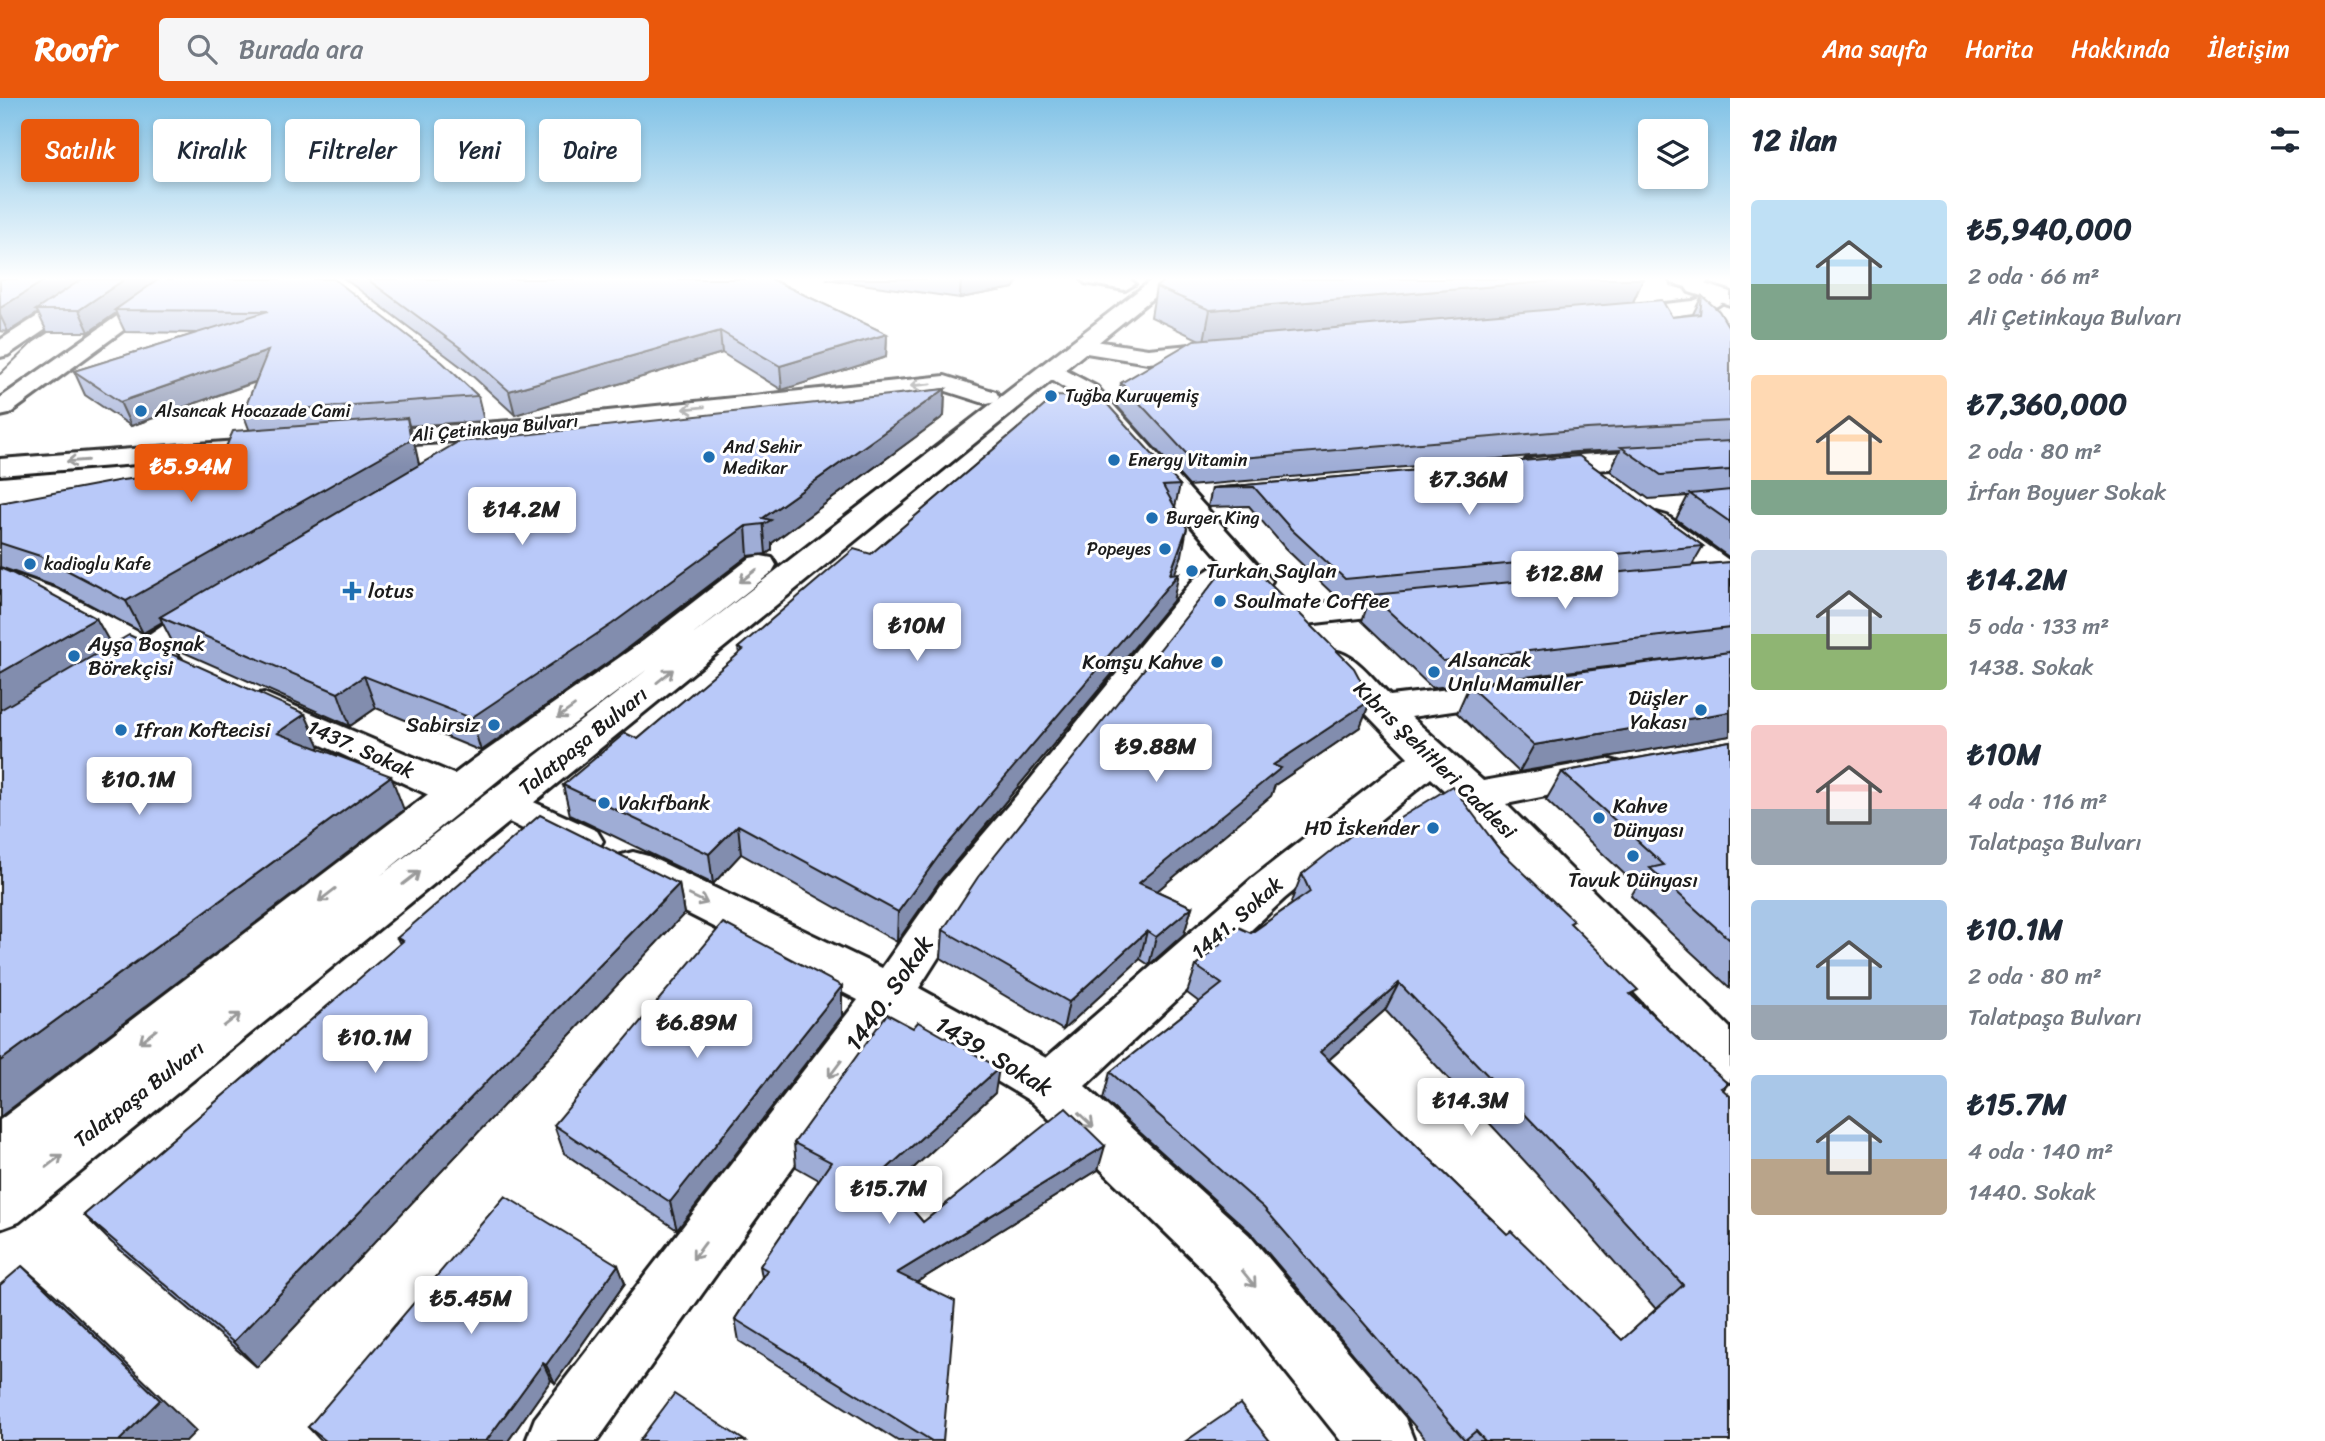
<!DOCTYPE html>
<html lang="tr">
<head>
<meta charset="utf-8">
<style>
	:root { --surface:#fff; --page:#f6f6f7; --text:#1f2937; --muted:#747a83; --accent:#ea580c }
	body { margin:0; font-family:Sriracha,sans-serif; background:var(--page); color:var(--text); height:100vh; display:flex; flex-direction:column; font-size:26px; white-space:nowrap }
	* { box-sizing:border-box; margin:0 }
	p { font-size:23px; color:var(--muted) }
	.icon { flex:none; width:38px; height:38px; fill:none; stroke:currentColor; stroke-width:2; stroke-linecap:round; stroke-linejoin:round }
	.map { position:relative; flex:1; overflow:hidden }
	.drawer { display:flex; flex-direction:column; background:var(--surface); width:595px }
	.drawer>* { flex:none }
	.banner { position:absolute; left:21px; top:21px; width:665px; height:63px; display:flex; gap:14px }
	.controls { position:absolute; left:1638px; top:21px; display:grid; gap:14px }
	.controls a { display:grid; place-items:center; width:70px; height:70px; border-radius:7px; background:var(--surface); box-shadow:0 4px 10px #0003; font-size:35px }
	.price { position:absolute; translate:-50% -60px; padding:0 16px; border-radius:7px; background:#fff; color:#222; font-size:23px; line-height:46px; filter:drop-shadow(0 2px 4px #0008) }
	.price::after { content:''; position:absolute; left:50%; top:42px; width:21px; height:16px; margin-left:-10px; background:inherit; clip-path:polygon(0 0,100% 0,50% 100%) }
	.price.active { background:var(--accent); color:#fff }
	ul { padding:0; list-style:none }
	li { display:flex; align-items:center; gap:21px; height:175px; padding:0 21px }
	li span { display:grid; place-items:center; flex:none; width:196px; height:140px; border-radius:7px; color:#555 }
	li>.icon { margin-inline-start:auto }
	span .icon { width:84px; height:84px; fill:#fffc; stroke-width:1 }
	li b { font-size:30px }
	h2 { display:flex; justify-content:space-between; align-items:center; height:84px; padding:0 21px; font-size:30px }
	.tag { padding:0 24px; border-radius:7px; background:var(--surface); box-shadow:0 4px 10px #0003; font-size:24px; line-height:63px }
	.tag.active { background:var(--accent); color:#fff }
	header { display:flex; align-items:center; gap:42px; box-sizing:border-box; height:98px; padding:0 35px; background:var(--accent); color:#fff }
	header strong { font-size:33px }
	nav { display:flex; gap:38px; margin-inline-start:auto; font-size:24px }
	.search { width:490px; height:63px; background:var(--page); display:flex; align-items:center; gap:18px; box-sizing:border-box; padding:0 24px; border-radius:7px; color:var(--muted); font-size:26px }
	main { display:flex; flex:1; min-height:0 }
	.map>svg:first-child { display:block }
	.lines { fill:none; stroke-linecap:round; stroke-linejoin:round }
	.street-casing { stroke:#1c1c1c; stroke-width:6 }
	.secondary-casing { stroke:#1c1c1c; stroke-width:6 }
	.primary-casing { stroke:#1c1c1c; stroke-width:6 }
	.street { fill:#fff; fill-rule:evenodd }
	.secondary { fill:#fff; fill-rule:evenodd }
	.primary { fill:#fff; fill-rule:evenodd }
	.tram { stroke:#1c1c1c; stroke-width:2 }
	.wall { fill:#9fadd6; stroke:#1c1c1c; stroke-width:2; fill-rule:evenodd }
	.shaded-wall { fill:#828dae; stroke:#1c1c1c; stroke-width:2 }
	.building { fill:#b9c9f9; stroke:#1c1c1c; stroke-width:2; fill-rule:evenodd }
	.oneway { stroke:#999 }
	.poi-dot { fill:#1f6fb2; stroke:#fff; stroke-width:2.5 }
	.labels { text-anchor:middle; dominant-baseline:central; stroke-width:6; stroke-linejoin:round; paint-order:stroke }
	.far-poi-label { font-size:18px; fill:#1c1c1c; stroke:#fff; text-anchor:start }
	.far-street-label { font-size:18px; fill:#1c1c1c; stroke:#fff }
	.poi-label { font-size:21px; fill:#1c1c1c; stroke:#fff; text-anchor:start }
	.street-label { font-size:21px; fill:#1c1c1c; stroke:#fff }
	.near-street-label { font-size:24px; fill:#1c1c1c; stroke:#fff }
</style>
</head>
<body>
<header>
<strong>Roofr</strong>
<div class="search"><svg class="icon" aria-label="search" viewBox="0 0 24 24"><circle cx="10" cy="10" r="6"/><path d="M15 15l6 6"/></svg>Burada ara</div>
<nav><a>Ana sayfa</a><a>Harita</a><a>Hakkında</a><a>İletişim</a></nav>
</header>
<main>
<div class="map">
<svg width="1730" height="1343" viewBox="0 0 1730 1343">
	<rect width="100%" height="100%" fill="#fff"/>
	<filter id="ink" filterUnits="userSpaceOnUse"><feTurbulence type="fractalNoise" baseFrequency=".0143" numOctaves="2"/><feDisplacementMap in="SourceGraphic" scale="14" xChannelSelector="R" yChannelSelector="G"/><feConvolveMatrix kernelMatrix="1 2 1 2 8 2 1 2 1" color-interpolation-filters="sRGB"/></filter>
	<g filter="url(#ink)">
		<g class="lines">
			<g class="street-casing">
				<g id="street">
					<path d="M1082,181H1130L1135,186L1125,192L1085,185Z"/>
					<path d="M1669,181H1700L1703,185L1693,191L1672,185Z"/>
					<path d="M1718,193L1725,195L1728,199C1711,222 1644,221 1617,223L1606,217L1617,211L1693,203Z"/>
					<path d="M1082,241L1148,251L1222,244L1233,251L1222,258L1148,265L1074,253L1071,248Z"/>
					<path d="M1052,265L1097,289L1272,483L1267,490C1253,493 1246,491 1237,480L1216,495L973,805L919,890L1046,960L1254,779L1408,659L1320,568L1315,561L1320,554C1350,546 1370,579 1390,598L1516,583L1529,586L1534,594L1529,602L1411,619L1483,683L1607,661L1621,665L1626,674L1621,683L1506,706L1730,930V984L1712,978L1461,708L1431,680L1284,801L1085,988L1249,1137L1405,1320L1414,1343H1341L1209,1177L1032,1004L897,923L597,1343H526L535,1320L858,902L618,780L612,769L618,758L633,754L648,758L882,870L943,783L1024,689L1194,481L1222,463L1079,299L1044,277L1040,272L1044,267Z"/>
					<path d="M945,278L996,294L999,299L996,304L987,306L943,292L511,339L360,350L351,347L347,342L351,337L360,334L511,323Z"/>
					<path d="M276,340L285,342L289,348L285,354L0,377V361Z"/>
					<path d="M1730,347V363L1536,376L1526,374L1523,368L1526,362L1536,360Z"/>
					<path d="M1657,415L1667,418L1730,463V486L1719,484L1647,430L1642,424L1647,418Z"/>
					<path d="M0,471L56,491L146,538C169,524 199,496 226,503L231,510L226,517L171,551L181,561L176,568L164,571L147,566C130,577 117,588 96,582L91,575L96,568L122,552L34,505L0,491Z"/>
					<path d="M1419,495L1430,498L1435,505L1430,512L1289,528L1277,525L1273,518L1277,511L1289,508Z"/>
					<path d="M264,595L472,684L478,694L472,704L458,707L444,704L251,614L246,606L251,598Z"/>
					<path d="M505,691L597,733L603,743L597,753L582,758L567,753L491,715L485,705L491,695Z"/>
				</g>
			</g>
			<g class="secondary-casing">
				<g id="secondary">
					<path d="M1153,181H1176L19,1124L0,1131V1022L473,662L643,543L750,460L761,458L772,460L776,467L772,474L690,539ZM648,571L380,778L501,680Z"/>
					<path d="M1686,181H1710L1705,186L1730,194V207L1689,194L1683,185Z"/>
				</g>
			</g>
			<g class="primary-casing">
				<g id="primary">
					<path d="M96,181H120L8,257L0,259V242Z"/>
					<path d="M170,181H193L9,316L0,318V300Z"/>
				</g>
			</g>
			<use href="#street" class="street"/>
			<use href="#secondary" class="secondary"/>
			<use href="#primary" class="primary"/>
			<g class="tram">
				<path d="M0,276L33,244L65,223"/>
				<path d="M0,298L132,206"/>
			</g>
		</g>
		<g class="wall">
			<path d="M0,181H334L478,298L484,323L409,328L419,367L945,291L944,318L772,445V452L766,456L748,458L617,558L481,653L376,610L350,628L176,551L162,524L143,535L57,489L0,469V405L220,370L218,367L249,331L243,315L256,284L131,328L85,297L74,273L197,235L125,234L116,215L89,234H47L38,215L8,234L0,233Z"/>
			<path d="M345,181H771L887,236L886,259L782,292L722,255L515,317L468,274Z"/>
			<path d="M826,181H1019L1013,190L960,200Z"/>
			<path d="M1166,181H1643L1633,204L1672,219L1693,216L1702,198L1730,231V460L1676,421L1688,398L1649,401L1610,373L1620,352L1576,354L1189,388L1117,308L1121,285L1200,242L1151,219L1156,189Z"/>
			<path d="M1056,298L1180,387L1175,409L1182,457L1174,475L1173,503L941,781L897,844L741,756L713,786L570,717L563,687L638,641L739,556L738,550L871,456Z"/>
			<path d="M1579,358L1703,448L1692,467L1730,464V638L1519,674L1457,615L1469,588L1715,556L1432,590L1362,523L1371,497L1338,501L1285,450L1249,408L1208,409L1212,390Z"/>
			<path d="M1360,629L1275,687L1271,698L1157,793L1192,809L1184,836L1149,867L1140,861L1063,932L941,860L943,832Z"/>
			<path d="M1730,643V890L1631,798L1637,788L1546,702L1562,674Z"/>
			<path d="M1369,739L1500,752L1571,827L1633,899L1728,986L1723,992L1730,1343H1427L1251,1135L1103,1001L1110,974L1199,904L1187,895L1196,868L1251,835L1292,806L1291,804L1302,776ZM1385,912L1543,1083L1656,1211L1622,1242L1507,1136L1329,962Z"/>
			<path d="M679,786L684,816L257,1269L111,1144L84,1117L400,846L397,840Z"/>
			<path d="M842,888V918L677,1132L564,1055L554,1027Z"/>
			<path d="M995,995L893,1089L923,1124L1098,1072L917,1184L943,1343H898L739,1243L735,1221L762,1179L760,1168L819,1082L796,1069L794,1045Z"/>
			<path d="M618,1167L625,1185L555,1285L551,1282L508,1343H321L308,1329Z"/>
		</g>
		<g class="shaded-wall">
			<path d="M47,181H91L36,212L38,215L8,234L0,217V210Z"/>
			<path d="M125,181H165L115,212L116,215L89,234L79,212Z"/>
			<path d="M961,181H1019L1013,190L960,200Z"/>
			<path d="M1580,181H1643L1632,206L1204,243L1210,212Z"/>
			<path d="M720,233L722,255L515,317L509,293Z"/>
			<path d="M887,236L886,259L782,292L780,268Z"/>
			<path d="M268,253L277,276L131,328L120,304Z"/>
			<path d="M945,291L944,318L772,445V452L766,456L763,420Z"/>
			<path d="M407,320L415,348L420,371L160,519L162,524L143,535L126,503Z"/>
			<path d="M746,428L748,458L617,558L481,653L471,620Z"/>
			<path d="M1187,430L1182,457L1171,485L1179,475L1173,503L941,781L897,844L898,814L943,752L1170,476Z"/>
			<path d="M96,520L114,552L0,620V575Z"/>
			<path d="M364,578L376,610L350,628L338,595Z"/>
			<path d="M1371,602L1360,629L1275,687L1271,698L1133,813L1139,785L1273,667Z"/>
			<path d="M1730,614V638L1519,674L1534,647Z"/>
			<path d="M305,616L320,649L292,668L277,635Z"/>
			<path d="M391,678L404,712L0,1019V963Z"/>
			<path d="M738,727L741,756L713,786L709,756Z"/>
			<path d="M679,786L684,816L257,1269L233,1244Z"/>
			<path d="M1192,809L1184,836L1149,867L1156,839Z"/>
			<path d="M1147,833L1140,861L1063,932L1069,904Z"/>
			<path d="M1399,885L1385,912L1307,981L1320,954Z"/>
			<path d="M842,888V918L677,1132L670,1104Z"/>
			<path d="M999,970L995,995L881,1100V1076Z"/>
			<path d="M1105,1048L1098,1072L896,1197L897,1175Z"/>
			<path d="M618,1167L625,1185L555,1285L546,1267Z"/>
			<path d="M22,1168L62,1203L196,1333L186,1343H119Z"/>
			<path d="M543,1265L551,1282L508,1343H486Z"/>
		</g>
		<g class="building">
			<path d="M0,181H47L0,210Z"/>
			<path d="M82,181H125L79,212H36Z"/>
			<path d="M159,181H334L442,264L478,298L243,315L268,253L120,304L74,273L268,213L115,212Z"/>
			<path d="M367,181H771L887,236L780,268L720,233L509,293L462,251Z"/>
			<path d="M1166,181H1580L1210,212L1156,189Z"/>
			<path d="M1702,198L1719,213L1730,231V323L1587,331L1194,364L1121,285L1194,242L1662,202L1672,219L1700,216Z"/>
			<path d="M945,291L763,420L771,422L764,426L746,428L612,526L471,620L364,578L338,595L160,519L458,344Z"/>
			<path d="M1099,297L1180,387L1163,388L1187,430L1170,476L1179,475L943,752L898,814L738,727L709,756L563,687L625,635L638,641L743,552L738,550L854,451L871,456L1056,298L1094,300Z"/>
			<path d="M407,320L411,342L126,503L40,458L0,445V405L122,382L223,370L218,367L233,333Z"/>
			<path d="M1730,343V372L1661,377L1621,349Z"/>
			<path d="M1579,358L1703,448L1345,481L1291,431L1254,389L1212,390Z"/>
			<path d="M1730,392V424L1690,396Z"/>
			<path d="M1730,464V530L1443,563L1371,497Z"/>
			<path d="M0,470L14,476L96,520L0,575Z"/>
			<path d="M1257,473L1354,570L1371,602L1273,667L1281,670L1139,785L1192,809L1156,839L1147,833L1069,904L943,832L978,779L1221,475Z"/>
			<path d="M129,537L305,616L277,635L391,678L0,963V612Z"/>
			<path d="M1730,554V614L1534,647L1469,588Z"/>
			<path d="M1730,643V842L1650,770L1664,767L1562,674Z"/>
			<path d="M1452,688L1500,752L1574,823L1570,825L1638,892L1630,896L1728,986L1721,990L1730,998V1343H1485L1476,1333L1465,1342L1264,1110L1110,974L1222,886L1196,868L1238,829L1251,835L1310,794L1302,776L1359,731L1369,739ZM1399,885L1564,1057L1683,1187L1622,1242L1511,1133L1507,1136L1320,954Z"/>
			<path d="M540,717L679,786L233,1244L84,1117L403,843L397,840Z"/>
			<path d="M723,825L842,888L670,1104L554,1027Z"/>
			<path d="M887,916L913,930L918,924L999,970L881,1076L923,1124L1066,1010L1105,1048L897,1175L955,1203L943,1343H932L735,1221L767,1172L760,1168L831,1064L794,1045Z"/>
			<path d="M505,1098L618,1167L546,1267L543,1265L486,1343H326L308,1329Z"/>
			<path d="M22,1168L160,1302L119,1343H0V1187Z"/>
			<path d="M674,1296L745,1343H639Z"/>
			<path d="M1240,1306L1270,1343H1186Z"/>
		</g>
		<defs><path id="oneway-shaft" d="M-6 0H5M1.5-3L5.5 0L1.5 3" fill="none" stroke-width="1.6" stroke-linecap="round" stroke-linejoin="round" transform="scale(1.75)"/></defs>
		<g class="oneway">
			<use href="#oneway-shaft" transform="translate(921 287) rotate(174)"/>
			<use href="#oneway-shaft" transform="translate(694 310) rotate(174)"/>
			<use href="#oneway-shaft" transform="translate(77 363) rotate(176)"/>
			<use href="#oneway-shaft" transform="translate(748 478) rotate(142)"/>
			<use href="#oneway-shaft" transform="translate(665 578) rotate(-39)"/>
			<use href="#oneway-shaft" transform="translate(566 614) rotate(144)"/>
			<use href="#oneway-shaft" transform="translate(411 780) rotate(-38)"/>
			<use href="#oneway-shaft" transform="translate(327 797) rotate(142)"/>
			<use href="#oneway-shaft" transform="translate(698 801) rotate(26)"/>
			<use href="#oneway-shaft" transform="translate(232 922) rotate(-38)"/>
			<use href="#oneway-shaft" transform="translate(148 938) rotate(142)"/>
			<use href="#oneway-shaft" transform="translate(835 971) rotate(127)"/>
			<use href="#oneway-shaft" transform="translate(1086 1022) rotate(43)"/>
			<use href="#oneway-shaft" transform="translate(54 1063) rotate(-38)"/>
			<use href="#oneway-shaft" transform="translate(699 1153) rotate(127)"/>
			<use href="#oneway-shaft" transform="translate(1249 1181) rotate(51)"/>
		</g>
	</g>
	<linearGradient id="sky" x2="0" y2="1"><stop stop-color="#81c2e6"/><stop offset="0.49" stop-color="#fff"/><stop offset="1" stop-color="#fff" stop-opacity="0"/></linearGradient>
	<rect width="1730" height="369" fill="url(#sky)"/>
	<g class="poi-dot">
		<circle cx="1051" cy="298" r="7"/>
		<circle cx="141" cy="313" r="7"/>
		<circle cx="709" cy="359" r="7"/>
		<circle cx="1114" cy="362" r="7"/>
		<circle cx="1152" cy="420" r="7"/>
		<circle cx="1165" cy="451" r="7"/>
		<circle cx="30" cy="466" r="7"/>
		<circle cx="1192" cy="473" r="7"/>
		<path d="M348.5 482.5h7v7h7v7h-7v7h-7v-7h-7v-7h7z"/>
		<circle cx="1220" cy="503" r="7"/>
		<circle cx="74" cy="558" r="7"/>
		<circle cx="1217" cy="564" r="7"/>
		<circle cx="1434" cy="574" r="7"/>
		<circle cx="1701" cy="612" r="7"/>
		<circle cx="494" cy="627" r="7"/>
		<circle cx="121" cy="632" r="7"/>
		<circle cx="604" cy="705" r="7"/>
		<circle cx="1599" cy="720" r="7"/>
		<circle cx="1433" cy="730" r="7"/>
		<circle cx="1633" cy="758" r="7"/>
	</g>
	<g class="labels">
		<g class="far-poi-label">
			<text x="1065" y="298">Tuğba Kuruyemiş</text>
			<text x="155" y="313">Alsancak Hocazade Cami</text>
			<text x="723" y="349">And Sehir<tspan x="723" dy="21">Medikar</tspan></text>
			<text x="1128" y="362">Energy Vitamin</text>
			<text x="1166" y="420">Burger King</text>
			<text x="1151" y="451" text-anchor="end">Popeyes</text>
			<text x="44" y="466">kadioglu Kafe</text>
		</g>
		<g class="far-street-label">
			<text transform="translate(495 330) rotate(-5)">Ali Çetinkaya Bulvarı</text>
		</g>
		<g class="poi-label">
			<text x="1206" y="473">Turkan Saylan</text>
			<text x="368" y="493">lotus</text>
			<text x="1234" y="503">Soulmate Coffee</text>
			<text x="88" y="546">Ayşa Boşnak<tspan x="88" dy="24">Börekçisi</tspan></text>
			<text x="1448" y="562">Alsancak<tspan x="1448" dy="24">Unlu Mamuller</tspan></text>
			<text x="1203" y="564" text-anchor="end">Komşu Kahve</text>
			<text x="1687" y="600" text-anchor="end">Düşler<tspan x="1687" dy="24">Yakası</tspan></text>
			<text x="480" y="627" text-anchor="end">Sabirsiz</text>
			<text x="135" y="632">Ifran Koftecisi</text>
			<text x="618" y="705">Vakıfbank</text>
			<text x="1613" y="708">Kahve<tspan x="1613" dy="24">Dünyası</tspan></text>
			<text x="1419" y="730" text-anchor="end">HD İskender</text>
			<text x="1633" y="782" text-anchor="middle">Tavuk Dünyası</text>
		</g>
		<g class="street-label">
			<text transform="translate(583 643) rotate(-39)">Talatpaşa Bulvarı</text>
			<text transform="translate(361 651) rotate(24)">1437. Sokak</text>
			<text transform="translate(1435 662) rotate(44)">Kıbrıs Şehitleri Caddesi</text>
			<text transform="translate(1237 820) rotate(-41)">1441. Sokak</text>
			<text transform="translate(139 996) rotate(-38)">Talatpaşa Bulvarı</text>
		</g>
		<g class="near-street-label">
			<text transform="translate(889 895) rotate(-55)">1440. Sokak</text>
			<text transform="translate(994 958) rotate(31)">1439. Sokak</text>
		</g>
	</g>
</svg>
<div class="controls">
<a><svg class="icon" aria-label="layers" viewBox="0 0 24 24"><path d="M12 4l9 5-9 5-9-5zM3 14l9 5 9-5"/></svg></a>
</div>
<b class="price active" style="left:191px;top:406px">₺5.94M</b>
<b class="price" style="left:1469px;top:419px">₺7.36M</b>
<b class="price" style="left:522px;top:449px">₺14.2M</b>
<b class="price" style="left:1565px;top:513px">₺12.8M</b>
<b class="price" style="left:917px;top:565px">₺10M</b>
<b class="price" style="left:1156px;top:686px">₺9.88M</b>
<b class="price" style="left:139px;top:719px">₺10.1M</b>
<b class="price" style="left:697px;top:962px">₺6.89M</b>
<b class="price" style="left:375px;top:977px">₺10.1M</b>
<b class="price" style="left:1471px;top:1040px">₺14.3M</b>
<b class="price" style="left:889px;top:1128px">₺15.7M</b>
<b class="price" style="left:471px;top:1238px">₺5.45M</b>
<div class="banner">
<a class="tag active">Satılık</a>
<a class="tag">Kiralık</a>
<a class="tag">Filtreler</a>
<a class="tag">Yeni</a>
<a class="tag">Daire</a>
</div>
</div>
<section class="drawer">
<h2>12 ilan<svg class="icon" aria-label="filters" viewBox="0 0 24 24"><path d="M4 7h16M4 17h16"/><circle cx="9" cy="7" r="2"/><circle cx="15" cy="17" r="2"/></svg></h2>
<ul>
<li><span style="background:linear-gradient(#bfe0f5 60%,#7fa58c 0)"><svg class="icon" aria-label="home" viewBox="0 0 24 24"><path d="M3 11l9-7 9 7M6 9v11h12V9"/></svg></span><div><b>₺5,940,000</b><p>2 oda · 66 m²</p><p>Ali Çetinkaya Bulvarı</p></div></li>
<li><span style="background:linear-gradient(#ffd9b3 75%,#7fa58c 0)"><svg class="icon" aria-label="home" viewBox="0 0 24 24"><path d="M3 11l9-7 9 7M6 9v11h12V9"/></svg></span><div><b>₺7,360,000</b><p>2 oda · 80 m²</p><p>İrfan Boyuer Sokak</p></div></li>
<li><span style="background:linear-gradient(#c9d6e8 60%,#8fb573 0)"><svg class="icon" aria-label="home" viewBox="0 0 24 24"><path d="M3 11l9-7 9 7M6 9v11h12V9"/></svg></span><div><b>₺14.2M</b><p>5 oda · 133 m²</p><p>1438. Sokak</p></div></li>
<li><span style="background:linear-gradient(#f6c9c9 60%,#9aa5b1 0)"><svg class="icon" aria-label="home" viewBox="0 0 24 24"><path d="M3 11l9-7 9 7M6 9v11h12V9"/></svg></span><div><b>₺10M</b><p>4 oda · 116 m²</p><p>Talatpaşa Bulvarı</p></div></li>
<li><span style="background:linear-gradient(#a9c7e8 75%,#9aa5b1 0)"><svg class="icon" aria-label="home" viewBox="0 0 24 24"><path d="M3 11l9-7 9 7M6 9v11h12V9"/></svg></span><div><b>₺10.1M</b><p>2 oda · 80 m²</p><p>Talatpaşa Bulvarı</p></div></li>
<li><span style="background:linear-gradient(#a9c7e8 60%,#b9a48a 0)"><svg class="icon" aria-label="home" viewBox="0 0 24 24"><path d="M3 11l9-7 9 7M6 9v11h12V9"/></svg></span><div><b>₺15.7M</b><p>4 oda · 140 m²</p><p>1440. Sokak</p></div></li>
</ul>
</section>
</main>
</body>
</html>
